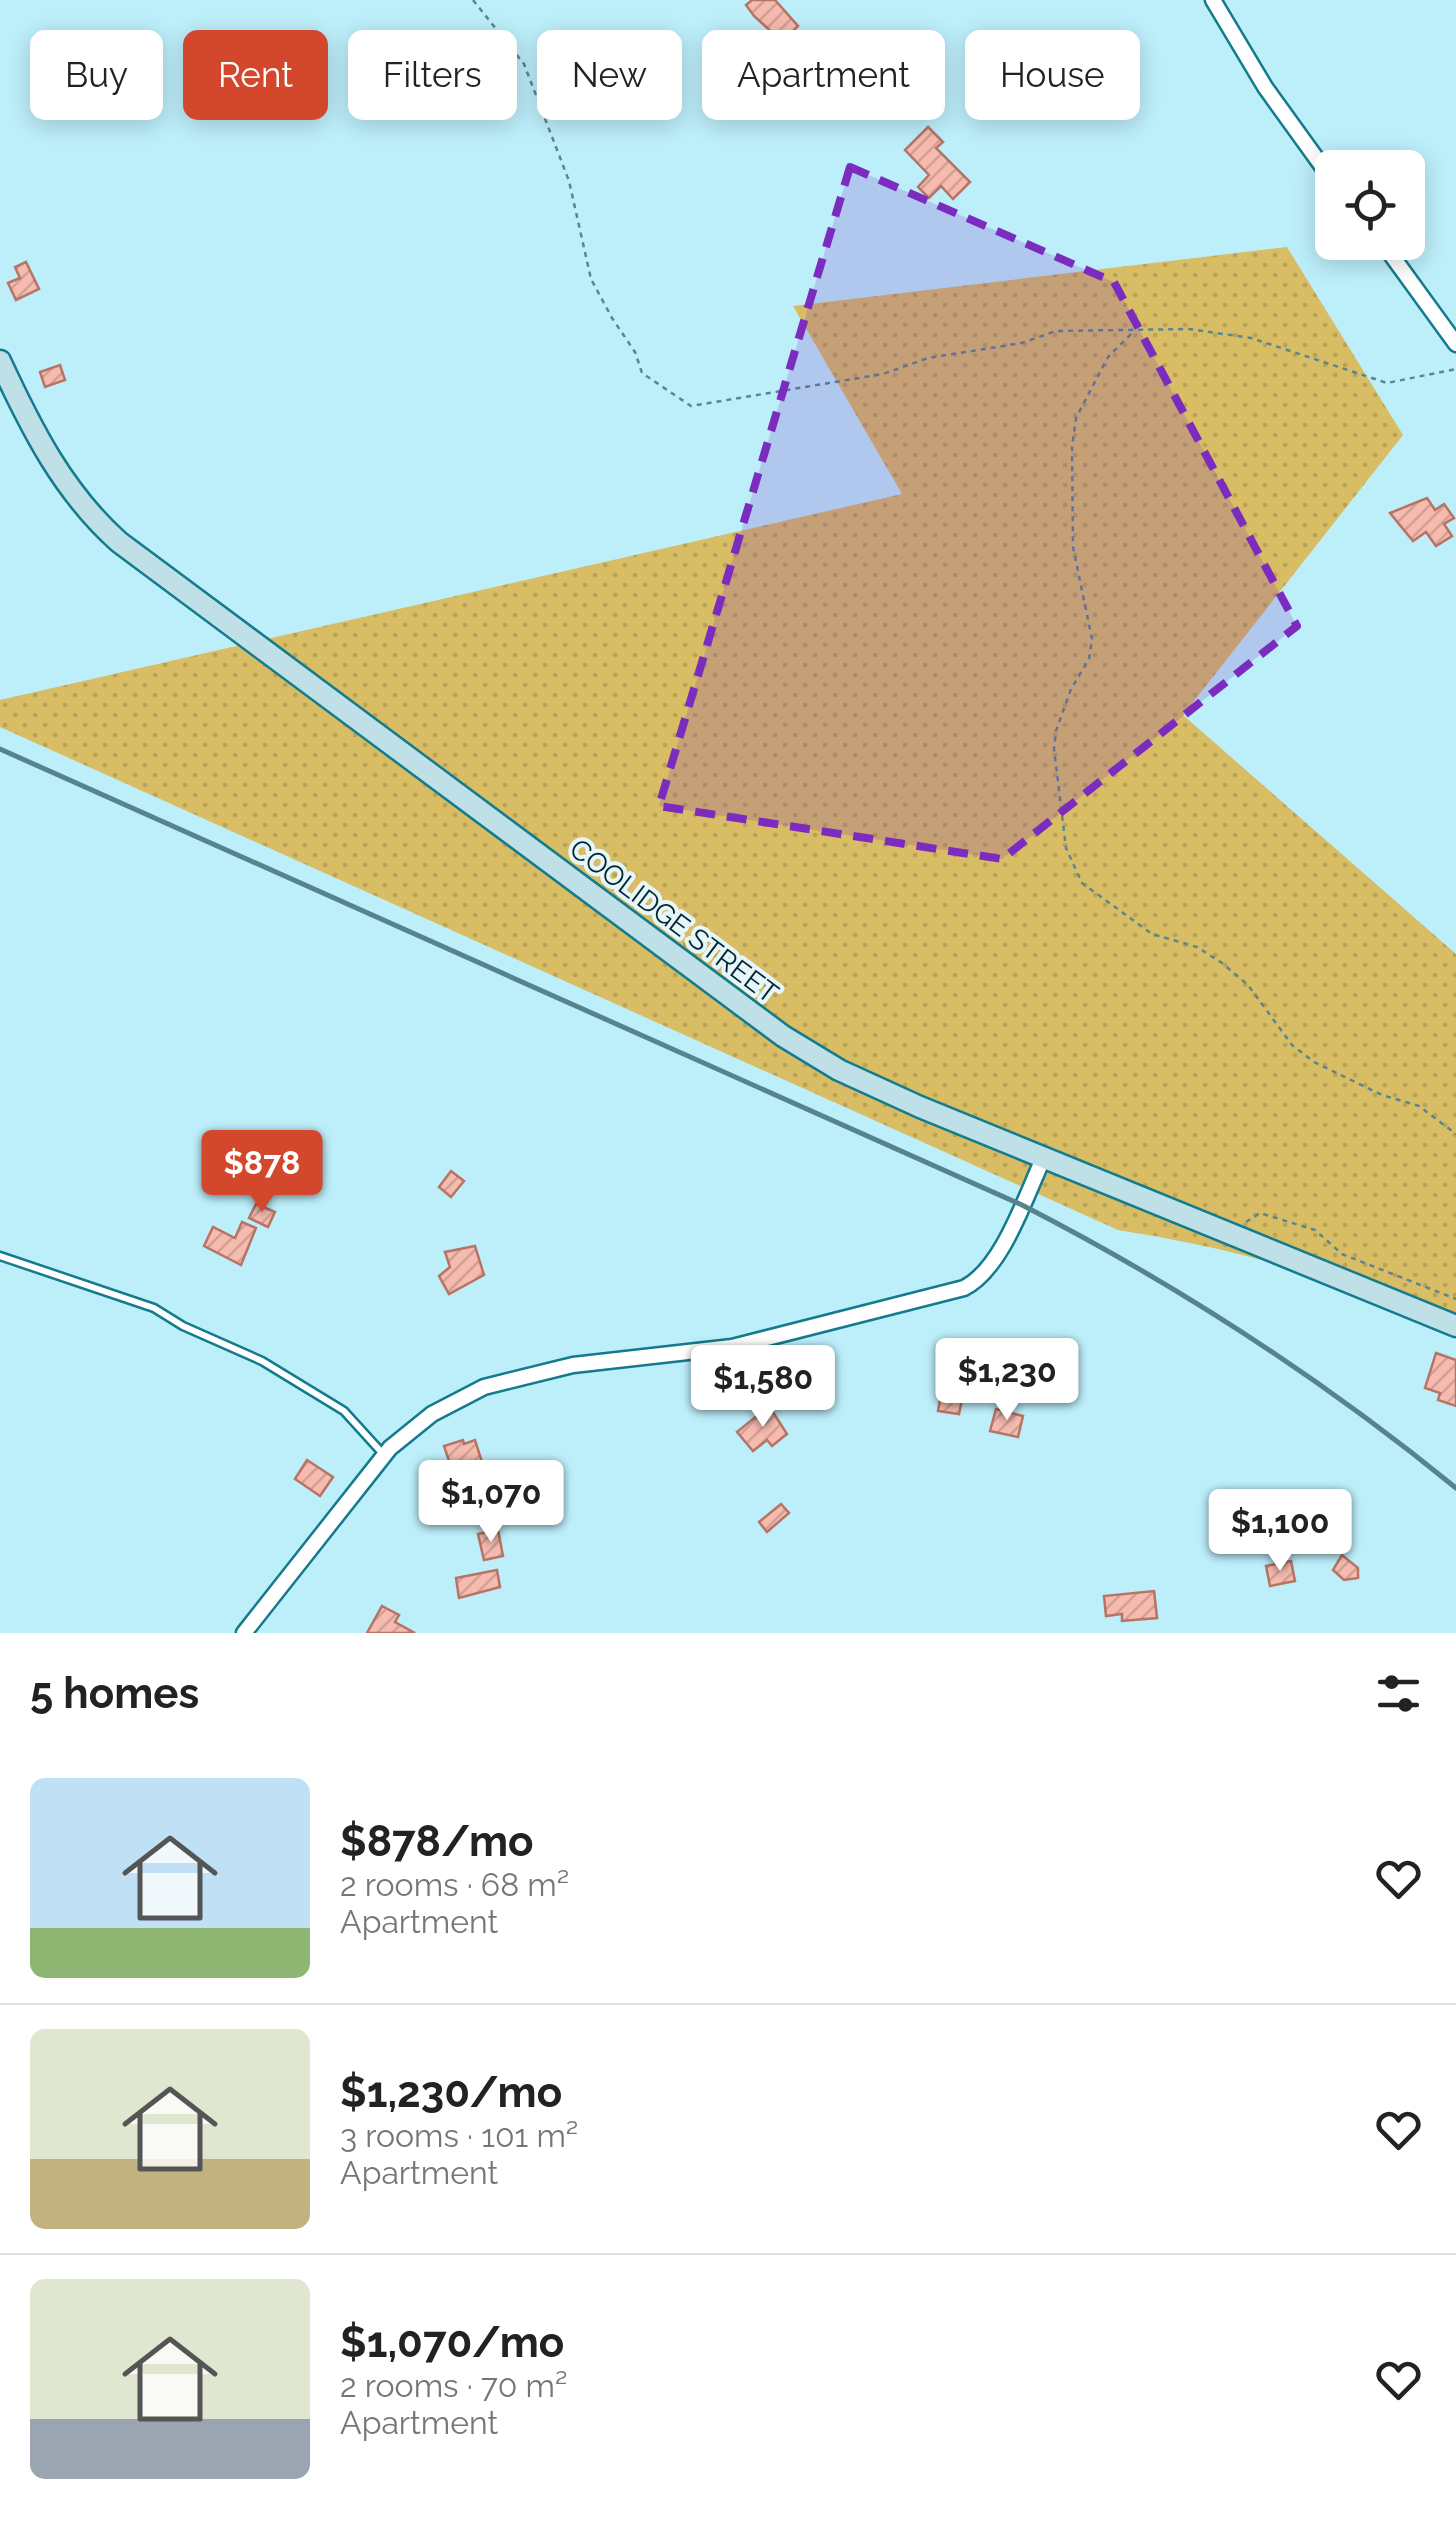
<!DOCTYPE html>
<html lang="en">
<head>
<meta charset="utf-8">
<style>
	:root { --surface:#fff; --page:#f2f2f2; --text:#222; --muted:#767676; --line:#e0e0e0; --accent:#d3482d }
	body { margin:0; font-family:Raleway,sans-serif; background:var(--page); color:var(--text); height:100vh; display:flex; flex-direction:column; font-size:38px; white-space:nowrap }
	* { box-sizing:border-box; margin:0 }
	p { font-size:32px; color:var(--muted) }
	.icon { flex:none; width:55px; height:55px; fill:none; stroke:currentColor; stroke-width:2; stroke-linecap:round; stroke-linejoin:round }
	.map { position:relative; height:1633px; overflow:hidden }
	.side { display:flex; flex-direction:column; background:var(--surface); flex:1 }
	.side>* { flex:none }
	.hud { position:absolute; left:30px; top:30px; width:1398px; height:90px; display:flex; gap:20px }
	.tools { position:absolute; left:1315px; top:150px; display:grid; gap:20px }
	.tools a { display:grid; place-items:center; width:110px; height:110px; border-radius:15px; background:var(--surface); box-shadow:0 5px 25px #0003; font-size:50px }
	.price { position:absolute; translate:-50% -85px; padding:0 22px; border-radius:10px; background:#fff; color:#222; font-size:32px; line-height:65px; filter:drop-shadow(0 2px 5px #0008) }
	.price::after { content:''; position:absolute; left:50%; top:60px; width:30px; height:22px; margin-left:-15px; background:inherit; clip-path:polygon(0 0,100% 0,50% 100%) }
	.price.on { background:var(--accent); color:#fff }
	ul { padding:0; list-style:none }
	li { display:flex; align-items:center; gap:30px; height:250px; padding:0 30px }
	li+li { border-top:2px solid var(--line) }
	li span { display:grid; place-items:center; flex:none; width:280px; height:200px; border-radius:15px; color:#555 }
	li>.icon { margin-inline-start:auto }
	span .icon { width:120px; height:120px; fill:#fffc; stroke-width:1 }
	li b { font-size:42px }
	h2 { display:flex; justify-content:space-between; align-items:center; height:120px; padding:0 30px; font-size:42px }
	.chip { padding:0 35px; border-radius:15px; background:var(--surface); box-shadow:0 5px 25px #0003; font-size:35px; line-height:90px }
	.chip.on { background:var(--accent); color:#fff }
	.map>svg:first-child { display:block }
	.grass { fill:url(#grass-dots) }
	.building { fill:url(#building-hatch); stroke:#b77364; stroke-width:2.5 }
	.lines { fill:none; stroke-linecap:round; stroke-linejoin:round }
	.lane-casing { stroke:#137b8d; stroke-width:11 }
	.street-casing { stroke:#137b8d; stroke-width:19 }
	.secondary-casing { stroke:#137b8d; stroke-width:25 }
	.path { stroke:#5a868f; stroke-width:2.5; stroke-dasharray:5 5; stroke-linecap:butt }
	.lane { stroke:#fff; stroke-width:6 }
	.street { stroke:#fff; stroke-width:14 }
	.secondary { stroke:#bfe0e6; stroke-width:20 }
	.rail { stroke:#57838c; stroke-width:5 }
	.marked { fill:#7b2cbf; fill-opacity:0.2; stroke:#7b2cbf; stroke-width:8; stroke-dasharray:20 12; stroke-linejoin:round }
	.labels { text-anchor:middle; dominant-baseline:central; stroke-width:8; stroke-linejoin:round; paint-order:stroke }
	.street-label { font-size:28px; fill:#00262d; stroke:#e6f6fa }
</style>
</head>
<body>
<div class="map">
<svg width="1456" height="1633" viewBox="0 0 1456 1633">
	<defs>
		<pattern id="grass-dots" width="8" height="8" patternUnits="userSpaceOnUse" patternTransform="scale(2.5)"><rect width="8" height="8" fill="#d8bd64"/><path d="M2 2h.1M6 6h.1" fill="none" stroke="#b8a257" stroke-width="1.8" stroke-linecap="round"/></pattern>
		<pattern id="building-hatch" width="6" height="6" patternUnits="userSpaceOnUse" patternTransform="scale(2.5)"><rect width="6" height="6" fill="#f6bbae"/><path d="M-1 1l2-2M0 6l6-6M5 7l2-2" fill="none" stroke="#d1a196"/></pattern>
	</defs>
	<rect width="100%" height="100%" fill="#bdeffb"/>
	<path class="grass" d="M1287,247L1403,435L1183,715L1456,954V1330C1350,1280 1234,1248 1118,1230L0,727V700L902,494L793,306Z"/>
	<g class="building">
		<path d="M752,0H775L798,26L794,30L797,35L786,45L754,16L746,5Z"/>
		<path d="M928,127L943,142L936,148L970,182L953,199L941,186L929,198L918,187L929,175L905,150Z"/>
		<path d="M26,262L39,289L16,300L8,283L20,278L15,267Z"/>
		<path d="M60,365L65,380L45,387L40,372Z"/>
		<path d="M1427,498L1435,510L1444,504L1454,518L1444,524L1452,536L1436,546L1426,532L1413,541L1390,513Z"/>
		<path d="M451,1171L464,1181L451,1197L439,1187Z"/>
		<path d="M256,1204L275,1212L268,1227L249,1218Z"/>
		<path d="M242,1222L256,1228L241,1265L204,1246L213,1227L235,1238Z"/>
		<path d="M475,1246L484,1275L449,1294L439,1276L450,1267L445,1252Z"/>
		<path d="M1436,1353L1456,1360V1406L1438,1400L1440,1393L1425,1388Z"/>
		<path d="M951,1393L963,1395L959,1414L938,1411L941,1395L950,1397Z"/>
		<path d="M769,1406L787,1434L772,1446L767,1440L753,1451L737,1432Z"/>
		<path d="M996,1409L1023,1416L1018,1437L990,1431Z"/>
		<path d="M463,1440L464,1444L475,1440L483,1465L472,1469L470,1461L451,1467L444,1446Z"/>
		<path d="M307,1460L333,1477L320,1496L295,1479Z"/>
		<path d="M781,1504L789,1513L767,1532L759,1522Z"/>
		<path d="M498,1530L503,1556L484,1560L478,1534Z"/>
		<path d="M1342,1555L1358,1568V1578L1344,1580L1333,1570Z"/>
		<path d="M1291,1561L1295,1581L1270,1586L1266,1566Z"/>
		<path d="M497,1570L500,1587L459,1598L456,1578Z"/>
		<path d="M1154,1591L1157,1618L1122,1621V1614L1106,1616L1104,1596Z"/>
		<path d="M382,1606L399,1615L395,1622L415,1633H367Z"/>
	</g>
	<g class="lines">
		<g class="lane-casing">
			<path id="lane" d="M0,1256L154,1308L183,1326L262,1361L344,1411L384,1455"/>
		</g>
		<g class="street-casing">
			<g id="street">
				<path d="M1213,0L1265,87L1332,180"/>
				<path d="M1382,242L1456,344"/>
				<path d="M244,1633L390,1448L432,1414L484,1387L573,1365L732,1347L964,1288C1002,1269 1025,1198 1043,1159"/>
			</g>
		</g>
		<g class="secondary-casing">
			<path id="secondary" d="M0,361C31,428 63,492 119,542L783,1036L839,1070L920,1107L1456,1326"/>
		</g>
		<g class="path">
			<path d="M473,0L524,64L569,181L591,279L612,318L635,352L642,373L691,406L883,374L928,358L1022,343L1056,331L1189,329L1251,338L1387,383L1456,369"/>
			<path d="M1131,334L1108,357L1076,418L1072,447L1073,547L1092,639L1089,659L1071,689L1056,731L1054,749L1066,848L1082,883L1152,934L1197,947L1222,963L1248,985L1292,1045L1314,1062L1382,1095L1419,1106L1456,1134"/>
			<path d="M1246,1222L1260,1213L1315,1230L1342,1254L1456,1299"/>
		</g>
		<use href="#lane" class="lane"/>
		<use href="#street" class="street"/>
		<use href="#secondary" class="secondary"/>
		<path class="rail" d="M0,749L1022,1205C1176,1284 1321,1378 1456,1488"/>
	</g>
	<path class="marked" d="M850,167L1114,282L1297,626L1002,859L659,806Z"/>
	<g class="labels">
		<g class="street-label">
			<text transform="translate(674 921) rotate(37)">COOLIDGE STREET</text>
		</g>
	</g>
</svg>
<div class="tools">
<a><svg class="icon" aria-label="locate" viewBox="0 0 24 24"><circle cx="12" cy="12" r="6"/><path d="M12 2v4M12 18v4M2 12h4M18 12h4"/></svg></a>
</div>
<b class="price on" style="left:262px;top:1215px">$878</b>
<b class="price" style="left:1007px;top:1423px">$1,230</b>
<b class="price" style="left:763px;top:1430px">$1,580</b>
<b class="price" style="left:491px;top:1545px">$1,070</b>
<b class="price" style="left:1280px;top:1574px">$1,100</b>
<div class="hud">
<a class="chip">Buy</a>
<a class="chip on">Rent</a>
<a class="chip">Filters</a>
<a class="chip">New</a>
<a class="chip">Apartment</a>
<a class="chip">House</a>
</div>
</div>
<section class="side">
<h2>5 homes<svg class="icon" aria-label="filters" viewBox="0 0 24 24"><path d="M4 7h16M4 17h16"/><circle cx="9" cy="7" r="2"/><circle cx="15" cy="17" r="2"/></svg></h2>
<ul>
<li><span style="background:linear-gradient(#bfe0f5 75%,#8fb573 0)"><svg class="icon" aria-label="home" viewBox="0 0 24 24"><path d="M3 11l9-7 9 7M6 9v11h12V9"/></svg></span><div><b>$878/mo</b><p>2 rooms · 68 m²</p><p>Apartment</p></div><svg class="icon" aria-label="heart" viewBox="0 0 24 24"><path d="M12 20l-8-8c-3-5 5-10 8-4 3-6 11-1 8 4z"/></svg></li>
<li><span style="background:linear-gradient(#dfe7d0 65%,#c2b280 0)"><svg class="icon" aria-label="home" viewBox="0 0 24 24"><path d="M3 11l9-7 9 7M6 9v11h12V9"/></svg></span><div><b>$1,230/mo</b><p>3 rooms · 101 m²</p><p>Apartment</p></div><svg class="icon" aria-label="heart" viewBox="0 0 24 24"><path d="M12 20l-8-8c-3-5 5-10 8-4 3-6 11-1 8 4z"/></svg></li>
<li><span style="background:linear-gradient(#dfe7d0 70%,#9aa5b1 0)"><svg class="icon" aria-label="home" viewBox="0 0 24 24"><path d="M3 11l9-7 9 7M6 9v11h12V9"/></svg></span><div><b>$1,070/mo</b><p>2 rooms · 70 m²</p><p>Apartment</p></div><svg class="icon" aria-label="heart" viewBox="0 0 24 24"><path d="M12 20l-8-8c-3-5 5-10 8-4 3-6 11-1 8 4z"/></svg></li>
</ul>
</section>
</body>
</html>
